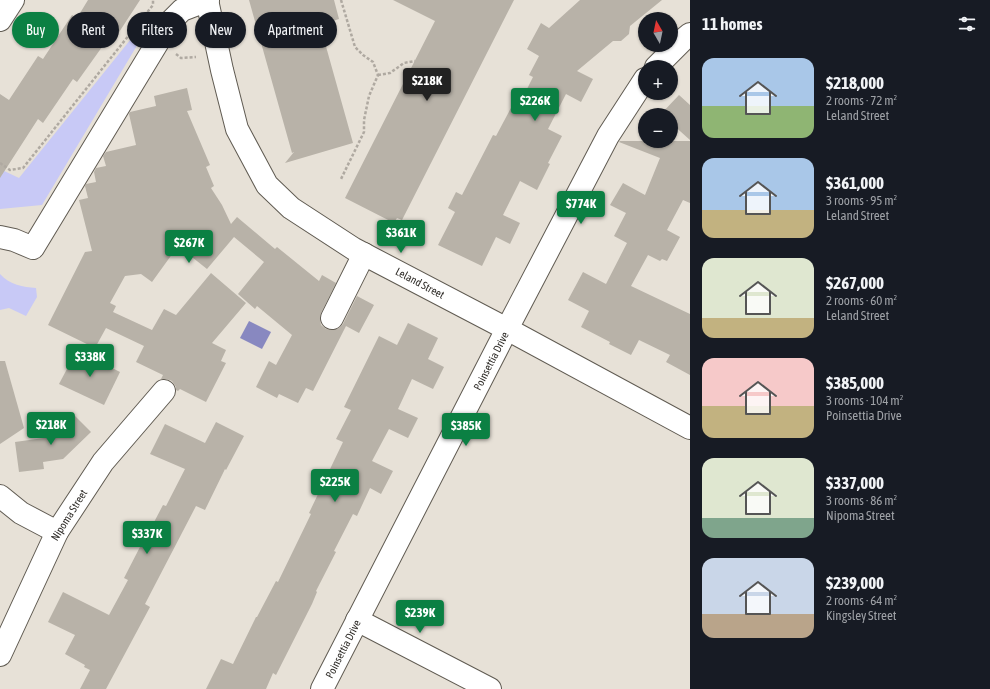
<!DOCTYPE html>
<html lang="en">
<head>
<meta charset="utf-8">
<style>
	:root { --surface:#171b24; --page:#242831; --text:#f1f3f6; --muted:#9ea1a6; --accent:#0b8043 }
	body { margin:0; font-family:"Asap Condensed",sans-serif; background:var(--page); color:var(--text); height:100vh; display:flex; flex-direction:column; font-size:15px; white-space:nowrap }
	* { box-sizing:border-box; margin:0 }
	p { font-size:13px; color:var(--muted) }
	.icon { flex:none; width:22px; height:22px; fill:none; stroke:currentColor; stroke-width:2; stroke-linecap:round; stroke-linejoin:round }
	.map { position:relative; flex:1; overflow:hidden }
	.details { display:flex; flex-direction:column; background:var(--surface); width:300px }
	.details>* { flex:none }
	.guide { position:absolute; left:12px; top:12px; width:380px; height:36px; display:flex; gap:8px }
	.needle { width:26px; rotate:351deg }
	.tools { position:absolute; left:638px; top:12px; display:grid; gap:8px }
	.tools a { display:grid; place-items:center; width:40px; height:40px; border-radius:50%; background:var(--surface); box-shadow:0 1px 3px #0004; font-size:20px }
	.price { position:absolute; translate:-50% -34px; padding:0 9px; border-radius:4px; background:var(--accent); color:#fff; font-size:13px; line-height:26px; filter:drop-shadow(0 1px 2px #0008) }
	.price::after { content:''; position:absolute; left:50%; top:24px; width:12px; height:9px; margin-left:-6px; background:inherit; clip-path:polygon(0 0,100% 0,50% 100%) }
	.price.active { background:#222; color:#fff }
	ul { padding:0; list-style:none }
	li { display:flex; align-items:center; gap:12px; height:100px; padding:0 12px }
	li span { display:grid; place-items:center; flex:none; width:112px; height:80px; border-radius:12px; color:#555 }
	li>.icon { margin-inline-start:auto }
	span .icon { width:48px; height:48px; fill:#fffc; stroke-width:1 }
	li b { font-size:17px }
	h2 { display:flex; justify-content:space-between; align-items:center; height:48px; padding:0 12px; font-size:17px }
	.tag { padding:0 14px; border-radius:18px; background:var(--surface); box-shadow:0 1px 3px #0004; font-size:14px; line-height:36px }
	.tag.active { background:var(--accent); color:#fff }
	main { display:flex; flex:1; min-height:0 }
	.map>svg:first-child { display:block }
	.green { fill:#c8c9f6 }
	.water { fill:#8888c0 }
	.building { fill:#b8b2a8 }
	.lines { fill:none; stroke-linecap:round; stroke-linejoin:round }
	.minor-casing { stroke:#605b52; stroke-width:24 }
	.path { stroke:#afa9a1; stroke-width:2.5; stroke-dasharray:3 2; stroke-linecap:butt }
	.minor { stroke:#fff; stroke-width:22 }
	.labels { text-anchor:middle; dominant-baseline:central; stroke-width:3; stroke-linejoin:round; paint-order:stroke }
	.street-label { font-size:11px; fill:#302d29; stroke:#fff }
</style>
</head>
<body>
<main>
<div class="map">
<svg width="690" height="689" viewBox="0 0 690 689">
	<rect width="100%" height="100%" fill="#e7e1d7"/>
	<g class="green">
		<path d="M143,24L148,27L42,205L0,209V169L19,178Z"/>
		<path d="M0,274C10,285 23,287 36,288L37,297L26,316L9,308L0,310Z"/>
	</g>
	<path class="water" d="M249,321L271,332L262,349L240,338Z"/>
	<g class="building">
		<path d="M88,0H140L112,43L107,40L77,82L73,79L43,123L38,119L0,178V94L9,100L38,56L43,59L72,15L77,18Z"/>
		<path d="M249,0H334L339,19L320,25L353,143L285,163L294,152L292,153Z"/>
		<path d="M393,0H514L402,220L397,218L394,223L345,198L435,21Z"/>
		<path d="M580,0H662L630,26L629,34L621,41H613L577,71L593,79L581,102L566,94L548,129L562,136L548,163L550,164L537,190L520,181L503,215L520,223L510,244L496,237L482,266L438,245L455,212L448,208L456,192L462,195L493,135L496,136L512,106L517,109L533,77L529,75L539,56L527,49L541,23L549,28Z"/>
		<path d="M187,88L192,110L187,111L210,165L206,167L214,186L211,188L222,205L231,224L237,217L275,249L277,247L319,281L322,275L336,283L321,313L320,318L321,325L326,329L332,330L339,328L343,324L357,296L374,305L359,333L346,326L313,391L306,388L298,403L279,394L277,398L256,387L269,361L276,365L292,335L257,306L255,309L238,294L264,262L234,237L207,269L178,246L152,282L141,274L125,276L110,303L116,306L113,312L152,330L164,309L176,315L211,273L246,303L212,343L226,350L221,361L226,363L206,402L180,389L178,391L176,390V387L172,381L167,379H161L163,375L136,362L144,346L106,328L95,348L48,325L85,252L92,251L79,200L88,198L85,186L86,184L96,182L94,172L96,168L106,166L103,156L106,152L136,145L129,114L130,112L156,106L154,96Z"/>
		<path d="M679,95L690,105V140L671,123V115L661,114Z"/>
		<path d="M620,141H690V203L683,200L667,230L680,237L667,261L662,259L660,261L648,255L631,286L690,314V375L666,362L670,355L639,340L631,355L609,344L610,342L581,327L589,311L568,300L583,272L606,284L627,243L614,236L626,213L610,205L623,183L645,195L660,158L619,142Z"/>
		<path d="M408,323L438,338L428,359L444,367L433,389L412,379L398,409L418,418L408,438L389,429L372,461L393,471L381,494L370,488L357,516L353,514L334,551L336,552L316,591L317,592L312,604L276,675L273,673L266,689H206L221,659L233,664L256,617H257L276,581L278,582L311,514L309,513L343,442L336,439L351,410L344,407L379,336L397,345Z"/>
		<path d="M77,350L120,372L104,405L59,384Z"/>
		<path d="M0,361H5L24,428L0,444Z"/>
		<path d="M74,415L91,432L63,459L43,462L44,469L19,472L15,442L51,437Z"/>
		<path d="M216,422L244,436L226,470L225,469L205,510L196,506L145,604L150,607L106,689H80L90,670L84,667L85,665L65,654L75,635L48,622L63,592L109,615L128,580L124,578L141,545H142L163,505L166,506L185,469L150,454L165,424L205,443Z"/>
	</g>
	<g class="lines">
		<g class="minor-casing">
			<g id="minor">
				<path d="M207,0L222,70L237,129L267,185L291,208L354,249L507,329L690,428"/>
				<path d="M0,20L13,0"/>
				<path d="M656,67L684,39L690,34"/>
				<path d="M0,237L14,240L33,248L170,22L182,10L208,0"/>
				<path d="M332,318L364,254"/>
				<path d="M0,496L21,513L57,532"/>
				<path d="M357,620L490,689"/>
				<path d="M0,655L57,532L103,462L164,391"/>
				<path d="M322,689L507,329L608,136L645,79"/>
			</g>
		</g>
		<g class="path">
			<path d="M341,0L355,47L363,55L373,62L378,75L369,96L364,120V132L341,179"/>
			<path d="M176,54L181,58L196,57"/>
			<path d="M378,75L390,73L404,63L415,61"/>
			<path d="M0,163L10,170L23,168L153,5V0"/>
		</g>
		<use href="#minor" class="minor"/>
	</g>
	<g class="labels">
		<g class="street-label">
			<text transform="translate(420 283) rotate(28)">Leland Street</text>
			<text transform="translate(491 361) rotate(-63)">Poinsettia Drive</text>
			<text transform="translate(69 515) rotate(-58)">Nipoma Street</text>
			<text transform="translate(343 649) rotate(-63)">Poinsettia Drive</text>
		</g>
	</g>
</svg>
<div class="tools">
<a><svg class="needle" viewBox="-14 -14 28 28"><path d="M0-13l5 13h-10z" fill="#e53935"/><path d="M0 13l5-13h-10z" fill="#9ea1a6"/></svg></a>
<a>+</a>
<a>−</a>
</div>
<b class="price active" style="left:427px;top:102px">$218K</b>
<b class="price" style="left:535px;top:122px">$226K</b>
<b class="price" style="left:581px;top:225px">$774K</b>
<b class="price" style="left:401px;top:254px">$361K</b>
<b class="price" style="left:189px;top:264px">$267K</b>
<b class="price" style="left:90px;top:378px">$338K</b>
<b class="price" style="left:51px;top:446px">$218K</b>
<b class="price" style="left:466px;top:447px">$385K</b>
<b class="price" style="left:335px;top:503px">$225K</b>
<b class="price" style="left:147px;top:555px">$337K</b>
<b class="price" style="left:420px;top:634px">$239K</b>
<div class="guide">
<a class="tag active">Buy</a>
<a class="tag">Rent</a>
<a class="tag">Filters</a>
<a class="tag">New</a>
<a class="tag">Apartment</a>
</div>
</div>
<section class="details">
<h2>11 homes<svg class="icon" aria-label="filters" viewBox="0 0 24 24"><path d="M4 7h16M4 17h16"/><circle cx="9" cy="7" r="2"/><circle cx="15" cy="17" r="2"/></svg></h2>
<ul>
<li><span style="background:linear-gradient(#a9c7e8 60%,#8fb573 0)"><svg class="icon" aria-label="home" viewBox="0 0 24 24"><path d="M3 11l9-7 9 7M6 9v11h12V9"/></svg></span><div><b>$218,000</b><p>2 rooms · 72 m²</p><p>Leland Street</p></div></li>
<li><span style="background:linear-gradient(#a9c7e8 65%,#c2b280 0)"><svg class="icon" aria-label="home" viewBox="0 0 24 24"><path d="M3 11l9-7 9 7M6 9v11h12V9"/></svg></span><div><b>$361,000</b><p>3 rooms · 95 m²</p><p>Leland Street</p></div></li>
<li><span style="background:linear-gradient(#dfe7d0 75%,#c2b280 0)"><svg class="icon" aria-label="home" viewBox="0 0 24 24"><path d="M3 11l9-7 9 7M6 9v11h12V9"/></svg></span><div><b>$267,000</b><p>2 rooms · 60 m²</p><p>Leland Street</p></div></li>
<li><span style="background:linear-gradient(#f6c9c9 60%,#c2b280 0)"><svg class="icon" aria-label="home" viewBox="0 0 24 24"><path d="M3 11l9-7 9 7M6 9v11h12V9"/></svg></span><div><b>$385,000</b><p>3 rooms · 104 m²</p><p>Poinsettia Drive</p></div></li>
<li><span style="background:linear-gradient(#dfe7d0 75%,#7fa58c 0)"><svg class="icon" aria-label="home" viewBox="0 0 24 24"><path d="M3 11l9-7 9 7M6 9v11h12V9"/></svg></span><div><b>$337,000</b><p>3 rooms · 86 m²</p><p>Nipoma Street</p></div></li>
<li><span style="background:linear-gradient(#c9d6e8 70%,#b9a48a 0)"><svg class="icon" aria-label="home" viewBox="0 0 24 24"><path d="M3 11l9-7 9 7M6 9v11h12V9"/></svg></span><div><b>$239,000</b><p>2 rooms · 64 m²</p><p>Kingsley Street</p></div></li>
</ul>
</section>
</main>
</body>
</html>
